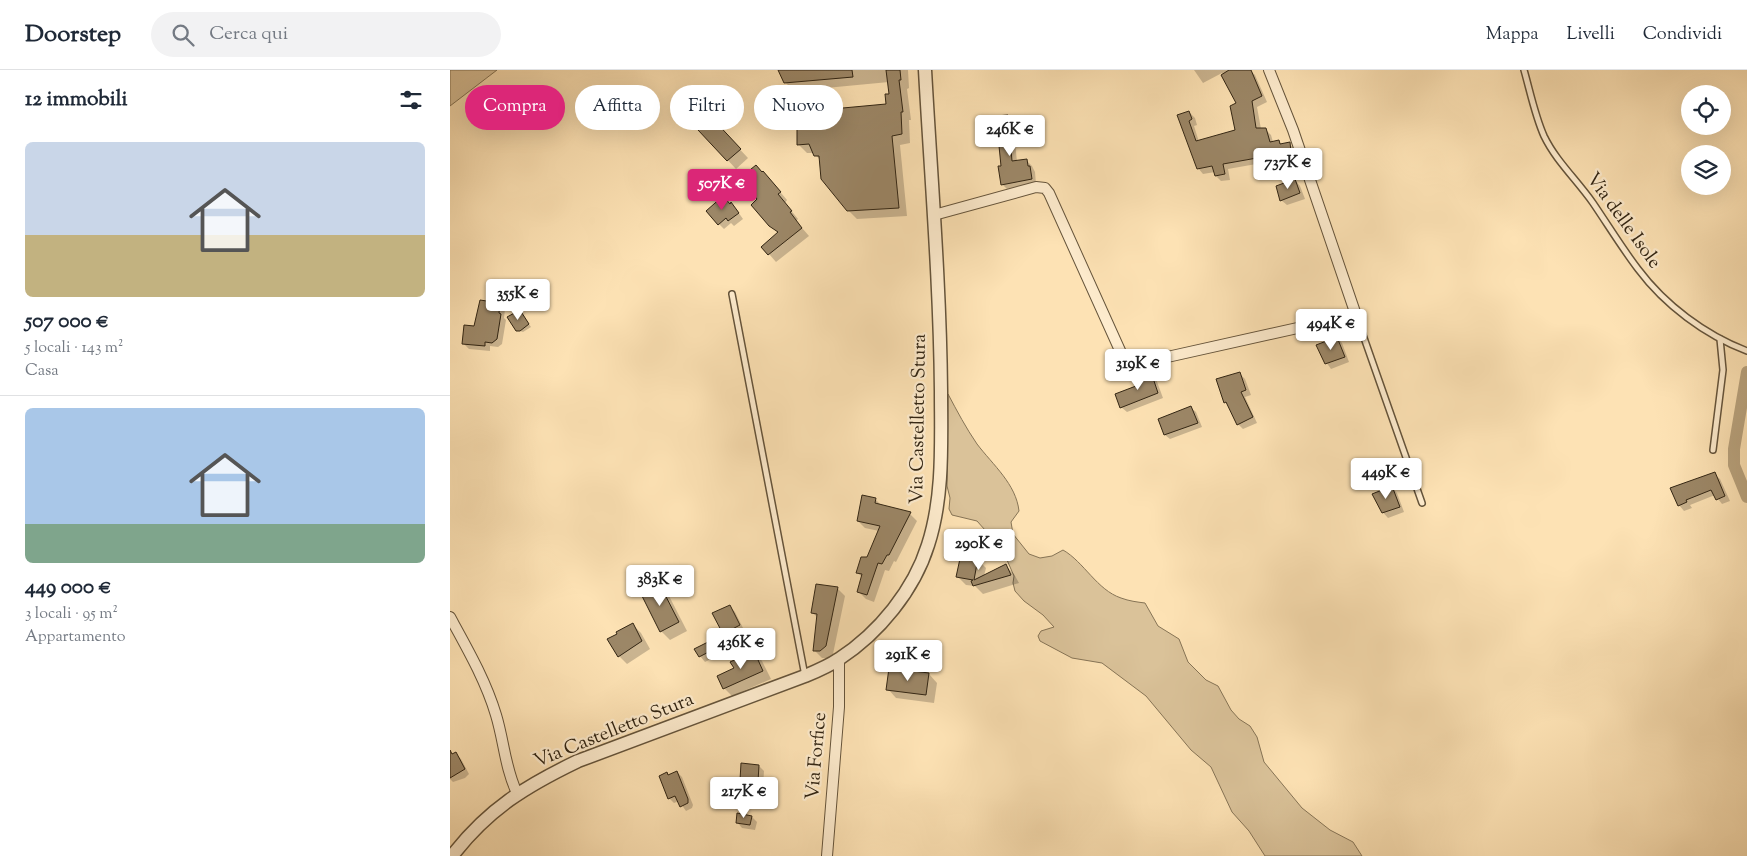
<!DOCTYPE html>
<html lang="it">
<head>
<meta charset="utf-8">
<style>
	:root { --surface:#fff; --page:#f2f2f3; --text:#1f2937; --muted:#747a83; --line:#e0e1e3; --accent:#db2777 }
	body { margin:0; font-family:"Sorts Mill Goudy",serif; background:var(--page); color:var(--text); height:100vh; display:flex; flex-direction:column; font-size:19px; white-space:nowrap }
	* { box-sizing:border-box; margin:0 }
	p { font-size:16px; color:var(--muted) }
	.icon { flex:none; width:28px; height:28px; fill:none; stroke:currentColor; stroke-width:2; stroke-linecap:round; stroke-linejoin:round }
	.map { position:relative; flex:1; overflow:hidden }
	.details { display:flex; flex-direction:column; background:var(--surface); width:450px }
	.details>* { flex:none }
	.banner { position:absolute; left:15px; top:15px; width:475px; height:45px; display:flex; gap:10px }
	.buttons { position:absolute; left:1231px; top:15px; display:grid; gap:10px }
	.buttons a { display:grid; place-items:center; width:50px; height:50px; border-radius:50%; background:var(--surface); box-shadow:0 5px 20px #0002; font-size:25px }
	.price { position:absolute; translate:-50% -42px; padding:0 11px; border-radius:5px; background:#fff; color:#222; font-size:16px; line-height:32px; filter:drop-shadow(0 1px 2px #0008) }
	.price::after { content:''; position:absolute; left:50%; top:30px; width:15px; height:11px; margin-left:-8px; background:inherit; clip-path:polygon(0 0,100% 0,50% 100%) }
	.price.active { background:var(--accent); color:#fff }
	ul { padding:0; list-style:none }
	li { display:grid; align-content:center; gap:10px; height:265px; padding:0 25px }
	li+li { border-top:1px solid var(--line) }
	li span { display:grid; place-items:center; height:155px; border-radius:8px; color:#555 }
	li>.icon { margin-inline-start:auto }
	span .icon { width:90px; height:90px; fill:#fffc; stroke-width:1 }
	li b { font-size:21px }
	h2 { display:flex; justify-content:space-between; align-items:center; height:60px; padding:0 25px; font-size:21px }
	.tag { padding:0 18px; border-radius:22px; background:var(--surface); box-shadow:0 5px 20px #0002; font-size:18px; line-height:45px }
	.tag.active { background:var(--accent); color:#fff }
	header { display:flex; align-items:center; gap:30px; box-sizing:border-box; height:70px; padding:0 25px; background:var(--surface); border-bottom:1px solid var(--line) }
	header strong { font-size:24px }
	nav { display:flex; gap:28px; margin-inline-start:auto; font-size:18px }
	.search { width:350px; height:45px; background:var(--page); display:flex; align-items:center; gap:12px; box-sizing:border-box; padding:0 18px; border-radius:28px; color:var(--muted); font-size:19px }
	main { display:flex; flex:1; min-height:0 }
	.map>svg:first-child { display:block }
	.green { fill:#dac299; stroke:#867456 }
	.shadow { fill:#0003 }
	.lines { fill:none; stroke-linecap:round; stroke-linejoin:round }
	.canal { stroke:#b8a27d; stroke-width:12 }
	.building { fill:#9c8767; stroke:#322513 }
	.service-casing { stroke:#65543b; stroke-width:8 }
	.minor-casing { stroke:#65543b; stroke-width:12 }
	.tertiary-casing { stroke:#65543b; stroke-width:15 }
	.service { stroke:#feecce; stroke-width:5 }
	.minor { stroke:#feecce; stroke-width:10 }
	.tertiary { stroke:#feecce; stroke-width:12 }
	.labels { text-anchor:middle; dominant-baseline:central; stroke-width:4.5; stroke-linejoin:round; paint-order:stroke }
	.street-label { font-size:19px; fill:#322513; stroke:#feecce }
</style>
</head>
<body>
<header>
<strong>Doorstep</strong>
<div class="search"><svg class="icon" aria-label="search" viewBox="0 0 24 24"><circle cx="10" cy="10" r="6"/><path d="M15 15l6 6"/></svg>Cerca qui</div>
<nav><a>Mappa</a><a>Livelli</a><a>Condividi</a></nav>
</header>
<main>
<section class="details">
<h2>12 immobili<svg class="icon" aria-label="filters" viewBox="0 0 24 24"><path d="M4 7h16M4 17h16"/><circle cx="9" cy="7" r="2"/><circle cx="15" cy="17" r="2"/></svg></h2>
<ul>
<li><span style="background:linear-gradient(#c9d6e8 60%,#c2b280 0)"><svg class="icon" aria-label="home" viewBox="0 0 24 24"><path d="M3 11l9-7 9 7M6 9v11h12V9"/></svg></span><div><b>507 000 €</b><p>5 locali · 143 m²</p><p>Casa</p></div></li>
<li><span style="background:linear-gradient(#a9c7e8 75%,#7fa58c 0)"><svg class="icon" aria-label="home" viewBox="0 0 24 24"><path d="M3 11l9-7 9 7M6 9v11h12V9"/></svg></span><div><b>449 000 €</b><p>3 locali · 95 m²</p><p>Appartamento</p></div></li>
</ul>
</section>
<div class="map">
<svg width="1297" height="786" viewBox="0 0 1297 786">
	<rect width="100%" height="100%" fill="#fde2b4"/>
	<filter id="stains"><feTurbulence type="fractalNoise" baseFrequency=".004" numOctaves="4"/><feColorMatrix values="0 0 0 0 .2 0 0 0 0 .09 0 0 0 0 .02 0 0 0 .5 -.17"/></filter>
	<radialGradient id="worn" r=".72"><stop offset=".6" stop-color="#630" stop-opacity="0"/><stop offset="1" stop-color="#630" stop-opacity=".3"/></radialGradient>
	<g class="green">
		<path d="M0,0H47L0,36Z"/>
		<path d="M498,324C507,341 516,358 527,374C543,395 566,414 569,441L561,452L563,464L579,484L590,488L602,486L613,480C634,492 647,520 671,528C679,531 687,532 695,533L708,556L729,569L738,592L756,610L768,616L781,640L789,649L800,656L807,667L814,692L852,738L880,760L903,772L912,786H815L799,761L782,742L761,697L741,680L696,626L652,593L622,588L590,571L588,566L591,561L604,557L593,545L574,531L565,521L563,513L564,506L557,490L535,460L527,451L502,445L499,439L500,428L497,416Z"/>
	</g>
	<g class="shadow">
		<path d="M330,0H458L459,18L457,19L461,50H459L460,73L450,75L457,146L407,149L398,140L370,90L364,83H357L349,75L384,50L437,36L440,25L439,12L344,21L335,12Z"/>
		<path d="M744,0H800L805,5L817,32L807,37L811,59H815L821,65L823,72L829,71L832,75L839,74L845,79L846,87L778,99L780,110L771,111L766,106L765,102L753,104L748,98L729,46L739,42L745,48L747,55L744,56L749,72L786,61L788,34L772,3L753,13Z"/>
		<path d="M557,46L563,51L567,92L577,91L582,96L585,102L586,114L557,119L552,114Z"/>
		<path d="M270,58L298,88L286,99L250,60Z"/>
		<path d="M312,104L321,111L337,130L335,133L348,149L346,151L359,166L326,192L319,184L329,164L320,155L309,129Z"/>
		<path d="M845,110L850,116L855,129L837,135L831,130Z"/>
		<path d="M280,135L286,139L293,149L284,156L281,153L274,159L269,154Z"/>
		<path d="M49,234L55,239L54,248L56,250L52,274L48,277L40,276V281L19,279L13,273L25,258Z"/>
		<path d="M70,241L81,257L73,262L67,260Z"/>
		<path d="M887,268L892,273L899,292L881,299L874,289Z"/>
		<path d="M789,303L795,309L801,325L795,327L807,353L793,359L788,354L779,336L775,332Z"/>
		<path d="M700,304L706,309L713,328L677,342L671,337Z"/>
		<path d="M741,338L746,342L752,357L720,369L715,365L710,350Z"/>
		<path d="M1264,404L1270,409L1280,431L1272,434L1265,425L1240,435L1242,438L1234,441L1229,435Z"/>
		<path d="M942,418L947,423L954,442L938,448L929,438L924,425Z"/>
		<path d="M426,430L432,436L460,444L467,451L446,492L444,491L439,501L435,500L424,532L416,529L409,522L413,508L407,502L418,488L429,461L415,458L408,451Z"/>
		<path d="M512,486L528,490L536,498L534,506L556,496L564,504L569,513L533,524L525,516L516,515L507,506Z"/>
		<path d="M208,514L217,522L237,561L220,570L211,561L191,523Z"/>
		<path d="M387,518L395,526L383,584L378,588H372L364,580L368,548L363,543Z"/>
		<path d="M279,536L285,542L294,560L279,568L274,563Z"/>
		<path d="M183,555L191,563L200,579L177,594L169,586Z"/>
		<path d="M270,567L275,572L278,580L255,592L250,586Z"/>
		<path d="M304,582L312,591L321,609L282,626L274,618L286,599Z"/>
		<path d="M440,599L479,604L487,613L484,633L446,628L438,619Z"/>
		<path d="M6,684L11,689L19,704L15,708L3,712L0,709V687Z"/>
		<path d="M309,696L314,701L312,732L295,731L290,726Z"/>
		<path d="M227,702L232,707L243,735L242,738L236,741L229,731L224,733L219,728L217,704L219,706Z"/>
		<path d="M302,747L307,752L305,760L292,758L287,752Z"/>
	</g>
	<g class="lines">
		<path class="canal" d="M1297,302L1284,379V395L1297,427"/>
	</g>
	<g class="building">
		<path d="M328,0H402L403,7L334,13Z"/>
		<path d="M436,0H450L451,10H449L453,42H451L452,64L442,66L449,138L397,141L371,109L369,86H364L359,74L347,75V52L382,48V39L436,34L435,24H439Z"/>
		<path d="M779,0H801L812,26L802,31L806,58H816L820,72L829,70L830,74L840,72L841,82L773,94L775,104L765,106L762,96L747,99L727,45L739,41L742,49L739,51L746,71L785,60L780,36L786,33L771,5Z"/>
		<path d="M558,45L562,91L577,89L578,96H580L582,109L551,115L548,96H551L546,46Z"/>
		<path d="M262,48L291,79L277,91L248,60Z"/>
		<path d="M306,95L312,102L313,101L331,122L328,124L342,141L340,142L352,158L318,185L311,177L328,162L319,156L301,135L307,129L290,108Z"/>
		<path d="M845,109L850,123L830,131L826,116Z"/>
		<path d="M273,126L280,134L281,132L289,143L278,151L276,148L268,155L256,141Z"/>
		<path d="M30,230L50,233L49,243L51,244L47,269L42,273L35,272V276L12,274L14,255L24,256Z"/>
		<path d="M70,240L79,254L70,261H66L57,247Z"/>
		<path d="M887,267L895,287L875,294L866,275Z"/>
		<path d="M701,302L708,323L670,338L665,324L686,316L684,309Z"/>
		<path d="M790,302L796,320L791,322L803,347L787,355L776,332L774,333L766,309Z"/>
		<path d="M741,336L748,353L714,365L708,349Z"/>
		<path d="M1265,402L1275,426L1266,430L1261,420L1236,430L1237,432L1228,436L1220,418Z"/>
		<path d="M942,416L950,437L932,443L922,424Z"/>
		<path d="M412,425L426,428L425,433L461,442L439,485H437L432,494L428,493L417,525L407,522L412,504L406,503L411,487H417L430,456L407,451Z"/>
		<path d="M511,484L528,488L524,510L556,494L561,505L523,516L521,511L523,510L506,507Z"/>
		<path d="M209,513L229,552L210,562L190,522Z"/>
		<path d="M366,514L388,517L376,576L370,581H363L367,544L361,543Z"/>
		<path d="M280,535L290,555L273,564L262,543Z"/>
		<path d="M183,553L192,571L168,587L157,569L167,564L166,562Z"/>
		<path d="M270,566L274,574L249,587L244,579Z"/>
		<path d="M304,581L313,601L273,619L267,606L284,598L280,592Z"/>
		<path d="M439,598L479,603L476,625L436,620Z"/>
		<path d="M0,680L2,684L6,682L15,699L0,708Z"/>
		<path d="M291,693L309,695L307,728L289,727Z"/>
		<path d="M227,701L238,729V733L230,737L225,726L218,729L209,706L217,702L218,705Z"/>
		<path d="M287,743L302,746L300,755L286,753Z"/>
	</g>
	<g class="lines">
		<g class="service-casing">
			<g id="service">
				<path d="M1074,0C1080,21 1085,46 1094,66C1106,91 1127,110 1143,133C1158,155 1172,178 1188,199C1215,235 1255,265 1297,281"/>
				<path d="M282,224L355,606"/>
				<path d="M906,245L972,433"/>
				<path d="M1263,380L1273,300L1270,269"/>
			</g>
		</g>
		<g class="minor-casing">
			<g id="minor">
				<path d="M484,145L586,117L595,118L599,123L677,296L906,245L843,60L819,0"/>
				<path d="M0,547C17,578 36,611 46,645C54,671 55,698 67,723"/>
				<path d="M377,786L389,637V589"/>
			</g>
		</g>
		<g class="tertiary-casing">
			<path id="tertiary" d="M2,786C38,739 76,716 128,691L355,606C367,601 379,596 389,589C429,563 464,520 478,475C494,426 491,371 491,321C490,214 481,107 475,0"/>
		</g>
		<use href="#service" class="service"/>
		<use href="#minor" class="minor"/>
		<use href="#tertiary" class="tertiary"/>
	</g>
	<g class="labels">
		<g class="street-label">
			<text transform="translate(1173 151) rotate(54)">Via delle Isole</text>
			<text transform="translate(469 349) rotate(-89)">Via Castelletto Stura</text>
			<text transform="translate(164 661) rotate(-22)">Via Castelletto Stura</text>
			<text transform="translate(367 686) rotate(-85)">Via Forfice</text>
		</g>
	</g>
	<rect width="100%" height="100%" filter="url(#stains)"/>
	<rect width="100%" height="100%" fill="url(#worn)"/>
</svg>
<div class="buttons">
<a><svg class="icon" aria-label="locate" viewBox="0 0 24 24"><circle cx="12" cy="12" r="6"/><path d="M12 2v4M12 18v4M2 12h4M18 12h4"/></svg></a>
<a><svg class="icon" aria-label="layers" viewBox="0 0 24 24"><path d="M12 4l9 5-9 5-9-5zM3 14l9 5 9-5"/></svg></a>
</div>
<b class="price" style="left:560px;top:87px">246K €</b>
<b class="price" style="left:838px;top:120px">737K €</b>
<b class="price active" style="left:272px;top:141px">507K €</b>
<b class="price" style="left:68px;top:251px">355K €</b>
<b class="price" style="left:881px;top:281px">494K €</b>
<b class="price" style="left:688px;top:321px">319K €</b>
<b class="price" style="left:936px;top:430px">449K €</b>
<b class="price" style="left:529px;top:501px">290K €</b>
<b class="price" style="left:210px;top:537px">383K €</b>
<b class="price" style="left:291px;top:600px">436K €</b>
<b class="price" style="left:458px;top:612px">291K €</b>
<b class="price" style="left:294px;top:749px">217K €</b>
<div class="banner">
<a class="tag active">Compra</a>
<a class="tag">Affitta</a>
<a class="tag">Filtri</a>
<a class="tag">Nuovo</a>
</div>
</div>
</main>
</body>
</html>
